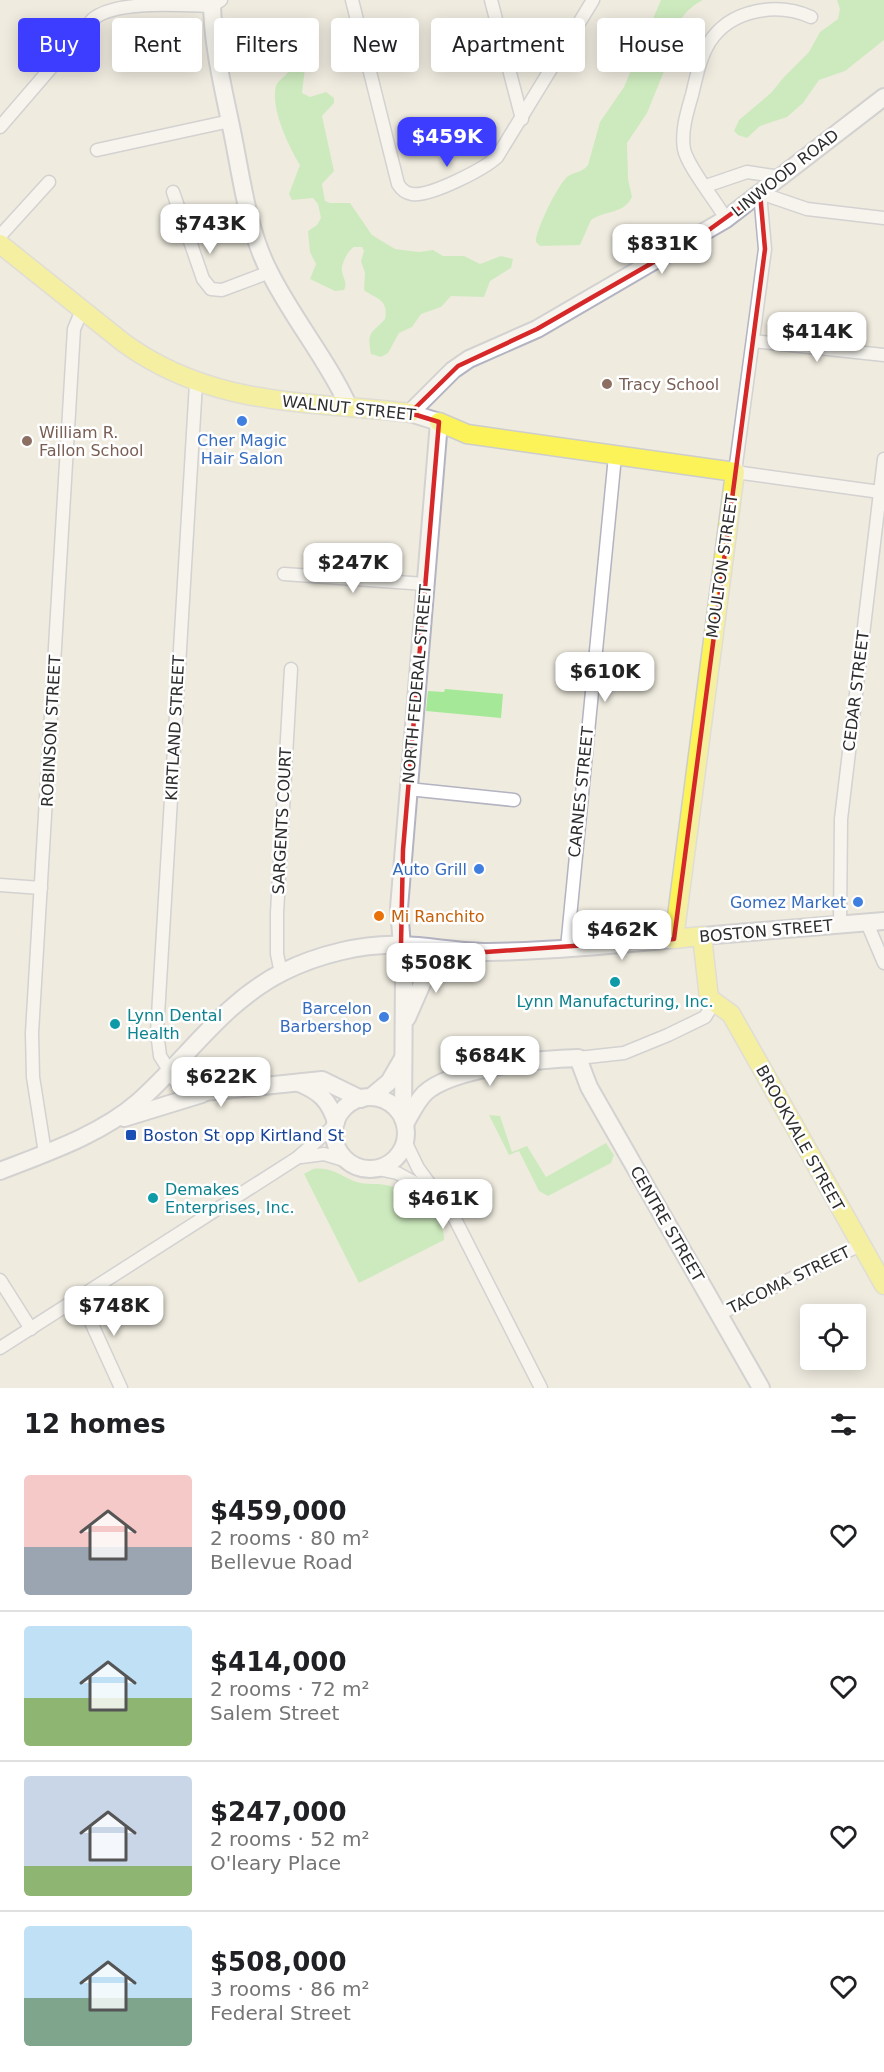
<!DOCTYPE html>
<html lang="en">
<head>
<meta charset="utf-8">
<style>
	:root { --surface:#fff; --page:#f6f6f6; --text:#202124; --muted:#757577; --line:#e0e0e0; --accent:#3d3dff }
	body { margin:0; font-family:"DejaVu Sans",sans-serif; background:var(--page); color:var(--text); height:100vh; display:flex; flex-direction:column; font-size:22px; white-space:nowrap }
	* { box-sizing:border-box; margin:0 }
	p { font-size:20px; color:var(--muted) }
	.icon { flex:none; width:33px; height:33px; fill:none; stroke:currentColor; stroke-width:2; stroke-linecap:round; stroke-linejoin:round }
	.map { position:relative; height:1388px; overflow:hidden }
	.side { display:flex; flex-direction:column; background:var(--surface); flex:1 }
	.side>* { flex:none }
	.top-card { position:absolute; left:18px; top:18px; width:849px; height:54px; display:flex; gap:12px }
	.tools { position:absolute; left:800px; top:1304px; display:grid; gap:12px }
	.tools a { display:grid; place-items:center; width:66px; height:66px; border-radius:6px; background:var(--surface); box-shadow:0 3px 15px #0003; font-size:30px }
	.price { position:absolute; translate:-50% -51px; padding:0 14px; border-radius:12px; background:#fff; color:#222; font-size:20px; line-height:39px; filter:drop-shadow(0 2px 3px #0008) }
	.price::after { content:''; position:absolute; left:50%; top:36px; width:18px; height:14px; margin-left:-9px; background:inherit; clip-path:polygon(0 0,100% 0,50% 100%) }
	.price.active { background:var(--accent); color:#fff }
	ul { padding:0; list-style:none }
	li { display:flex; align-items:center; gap:18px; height:150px; padding:0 24px }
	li+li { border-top:2px solid var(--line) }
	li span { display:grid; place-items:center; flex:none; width:168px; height:120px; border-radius:6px; color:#555 }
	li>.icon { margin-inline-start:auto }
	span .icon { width:72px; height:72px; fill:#fffc; stroke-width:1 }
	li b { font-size:26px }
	h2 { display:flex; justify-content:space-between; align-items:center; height:72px; padding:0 24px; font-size:26px }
	.tag { padding:0 21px; border-radius:6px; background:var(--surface); box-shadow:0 3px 15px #0003; font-size:21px; line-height:54px }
	.tag.active { background:var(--accent); color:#fff }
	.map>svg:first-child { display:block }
	.green { fill:#a5e998 }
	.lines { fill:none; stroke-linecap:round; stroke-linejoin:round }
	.street-casing { stroke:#b3b3c2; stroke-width:15 }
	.secondary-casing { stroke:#b3b3c2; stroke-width:20 }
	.primary-casing { stroke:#cdcdcd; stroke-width:21 }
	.street { stroke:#fff; stroke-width:12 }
	.secondary { stroke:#fff; stroke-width:16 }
	.primary { stroke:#fbf358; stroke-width:18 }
	.marked { fill:none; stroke:#d62828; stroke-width:4.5; stroke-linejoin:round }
	.education-dot { fill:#8d6e63; stroke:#fff; stroke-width:2 }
	.shop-dot { fill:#3f7fe0; stroke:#fff; stroke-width:2 }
	.food-dot { fill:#e8710a; stroke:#fff; stroke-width:2 }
	.culture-dot { fill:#0f9aa8; stroke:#fff; stroke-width:2 }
	.transit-dot { fill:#1a4fb4; stroke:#fff; stroke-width:2 }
	.labels { text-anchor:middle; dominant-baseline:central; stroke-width:5; stroke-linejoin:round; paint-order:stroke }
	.street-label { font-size:16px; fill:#2d2d2d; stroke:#fff }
	.education-label { font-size:16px; fill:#785e54; stroke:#fff; text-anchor:start }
	.shop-label { font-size:16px; fill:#366cbe; stroke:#fff; text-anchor:end }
	.food-label { font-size:16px; fill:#c56008; stroke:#fff; text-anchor:start }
	.culture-label { font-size:16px; fill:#0d838f; stroke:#fff; text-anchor:start }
	.transit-label { font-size:16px; fill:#164399; stroke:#fff; text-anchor:start }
</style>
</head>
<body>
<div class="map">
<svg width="884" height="1388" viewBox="0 0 884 1388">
	<rect width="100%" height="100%" fill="#efebdf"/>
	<g class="green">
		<path d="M661,0H703C690,6 673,23 675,39L686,49L687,58L667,64L647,113L627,143L628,179L632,197C623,215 605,210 591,220L580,245L540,246L536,242C535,231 558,184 568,176C575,172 583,172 588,165L600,122L624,87Z"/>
		<path d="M837,0H884V40L845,71L819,80L803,103L787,117L760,126L747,138L738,135L734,131L739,120L771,93L784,77L809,52L820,32L838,19L840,9Z"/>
		<path d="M298,47L304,50L306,59L302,93L310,97L326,92L334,98V103L322,116L334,171L322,184L325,201L330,203H350L372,235L395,249L419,252L433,250L443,256H464L480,264L501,256L513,259L511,268L490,281L484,297L451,296L441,307L421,314L412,327L399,333L388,353L381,357L371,354C366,330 373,333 385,319C389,299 376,299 364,290L365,273L361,261L364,251L362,247H354C348,250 341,264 342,271C343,279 348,282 344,290L335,291L310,279L316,264L310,252L308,231L317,225L321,218L318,204L313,198L292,200L289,194L300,165C289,147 270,108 276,86C278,80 285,77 288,72C293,62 288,53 298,47Z"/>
		<path d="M445,689L503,694L501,718L426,711L428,691L444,692Z"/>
		<path d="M489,1115L500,1116L512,1152L527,1146L546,1177L606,1143L614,1155L611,1163L548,1196L539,1191L519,1151L509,1155Z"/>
		<path d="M313,1169C332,1166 341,1177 357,1182C367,1185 376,1183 386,1185C408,1190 446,1213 444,1240L359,1283L304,1174Z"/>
	</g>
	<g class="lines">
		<g class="street-casing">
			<g id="street">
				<path d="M352,0L398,184C401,189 405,193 412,194C430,197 484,169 497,157L593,0"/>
				<path d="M491,0L522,119"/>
				<path d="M0,127L93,19C116,0 179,5 212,6L221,0"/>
				<path d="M97,150L230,121"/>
				<path d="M706,186L747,172L781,177"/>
				<path d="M173,192L203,279L211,289L222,290L270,272"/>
				<path d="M726,219C716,201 687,166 684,149C681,131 687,112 692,95C696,78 700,58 709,43C730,9 777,2 811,17"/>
				<path d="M0,236L49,182"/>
				<path d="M753,341L884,355"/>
				<path d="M880,492L735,472L765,249L760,193L807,209L884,218"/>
				<path d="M284,574L425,584"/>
				<path d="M408,789L514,800"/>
				<path d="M0,885L41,888"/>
				<path d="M867,923L884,963"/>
				<path d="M840,924L841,819L884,459"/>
				<path d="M567,948L615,456"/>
				<path d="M281,973L277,954V913L291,669"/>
				<path d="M578,1058L624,1053L668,1035L705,1017L710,1009L709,998"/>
				<path d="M169,1070L160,1056L157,1032L196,383"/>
				<path d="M405,1141L418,1168L455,1219L541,1388"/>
				<path d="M45,1153L33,1077L32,1033L74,329L82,310"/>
				<path d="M301,1157L324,1154L347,1161"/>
				<path d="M378,1169L397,1173L432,1192"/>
				<path d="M0,1280L31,1329"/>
				<path d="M80,1298L121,1388"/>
				<path d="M719,1314L860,1245"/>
				<path d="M0,1348L297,1158L335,1125"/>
			</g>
		</g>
		<g class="secondary-casing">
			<g id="secondary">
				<path d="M212,0C212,46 224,91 233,136C242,181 248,231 270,273C293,319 327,359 349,407"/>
				<path d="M410,413L453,370L469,359L537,329L726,219L884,97"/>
				<path d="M702,936L884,921"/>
				<path d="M407,1018L428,970L442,949"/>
				<path d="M169,1070L183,1086L195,1093L322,1080L361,1099"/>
				<path d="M299,1083C319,1091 329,1100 336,1122"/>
				<path d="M371,1097L389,1082L403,1058"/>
				<circle cx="370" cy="1133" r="36"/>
				<path d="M124,1118L202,1094"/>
				<path d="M403,1119L404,972L399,908L439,422L410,413"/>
				<path d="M405,1124C411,1114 416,1102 425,1093C452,1068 541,1059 578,1058L589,1087L761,1388"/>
				<path d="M0,1171C46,1153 100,1135 138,1102C187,1059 223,1002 283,972C317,955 363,943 402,945C430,946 459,952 488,952C550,951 612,945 674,939"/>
			</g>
		</g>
		<g class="primary-casing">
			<g id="primary">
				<path d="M0,244L124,343C212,407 307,401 410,413"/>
				<path d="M439,422L467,434L735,472L674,939L702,936L709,998L731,1014L884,1285"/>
			</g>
		</g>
		<use href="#street" class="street"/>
		<use href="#secondary" class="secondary"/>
		<use href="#primary" class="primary"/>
	</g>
	<path d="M0 0H884V1388H0ZM760,193L765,249L674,939L486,952L401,945L403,850L439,422L410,413L458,366L537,329L706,232Z" fill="#efebdf" fill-opacity=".55" fill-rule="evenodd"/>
	<path class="marked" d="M760,193L765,249L674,939L486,952L401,945L403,850L439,422L410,413L458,366L537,329L706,232Z"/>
	<g class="education-dot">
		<circle cx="607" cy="384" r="6"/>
		<circle cx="27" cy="441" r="6"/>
	</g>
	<g class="shop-dot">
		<circle cx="242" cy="421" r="6"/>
		<circle cx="479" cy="869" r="6"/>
		<circle cx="858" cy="902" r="6"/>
		<circle cx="384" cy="1017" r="6"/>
	</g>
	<circle class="food-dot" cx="379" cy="916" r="6"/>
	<g class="culture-dot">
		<circle cx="615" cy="982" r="6"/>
		<circle cx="115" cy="1024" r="6"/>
		<circle cx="153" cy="1198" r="6"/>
	</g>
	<rect class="transit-dot" x="125" y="1129" width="12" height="12" rx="3"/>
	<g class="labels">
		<g class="street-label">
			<text transform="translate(785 173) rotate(-38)">LINWOOD ROAD</text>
			<text transform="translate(349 408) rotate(6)">WALNUT STREET</text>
			<text transform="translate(722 566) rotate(-82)">MOULTON STREET</text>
			<text transform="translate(417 684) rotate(-85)">NORTH FEDERAL STREET</text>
			<text transform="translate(856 691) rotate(-83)">CEDAR STREET</text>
			<text transform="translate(175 728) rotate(-87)">KIRTLAND STREET</text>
			<text transform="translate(51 731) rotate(-87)">ROBINSON STREET</text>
			<text transform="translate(581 792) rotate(-84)">CARNES STREET</text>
			<text transform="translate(282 821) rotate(-87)">SARGENTS COURT</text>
			<text transform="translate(766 931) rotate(-5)">BOSTON STREET</text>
			<text transform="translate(800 1138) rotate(61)">BROOKVALE STREET</text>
			<text transform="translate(667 1224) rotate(60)">CENTRE STREET</text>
			<text transform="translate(789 1280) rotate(-26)">TACOMA STREET</text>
		</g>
		<g class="education-label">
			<text x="619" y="384">Tracy School</text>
			<text x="39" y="432">William R.<tspan x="39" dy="18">Fallon School</tspan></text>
		</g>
		<g class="shop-label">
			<text x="242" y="440" text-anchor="middle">Cher Magic<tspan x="242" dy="18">Hair Salon</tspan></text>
			<text x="467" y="869">Auto Grill</text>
			<text x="846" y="902">Gomez Market</text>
			<text x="372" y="1008">Barcelon<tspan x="372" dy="18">Barbershop</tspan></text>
		</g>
		<g class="food-label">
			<text x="391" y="916">Mi Ranchito</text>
		</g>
		<g class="culture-label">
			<text x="615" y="1001" text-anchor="middle">Lynn Manufacturing, Inc.</text>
			<text x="127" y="1015">Lynn Dental<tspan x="127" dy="18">Health</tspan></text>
			<text x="165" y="1189">Demakes<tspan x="165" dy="18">Enterprises, Inc.</tspan></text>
		</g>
		<g class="transit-label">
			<text x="143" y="1135">Boston St opp Kirtland St</text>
		</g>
	</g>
</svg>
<div class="tools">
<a><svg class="icon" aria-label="locate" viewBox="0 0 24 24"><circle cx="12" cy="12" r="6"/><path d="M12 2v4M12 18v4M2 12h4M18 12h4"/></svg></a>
</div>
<b class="price active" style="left:447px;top:168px">$459K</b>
<b class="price" style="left:210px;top:255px">$743K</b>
<b class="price" style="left:662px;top:275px">$831K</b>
<b class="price" style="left:817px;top:363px">$414K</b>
<b class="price" style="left:353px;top:594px">$247K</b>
<b class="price" style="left:605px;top:703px">$610K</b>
<b class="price" style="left:622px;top:961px">$462K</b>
<b class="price" style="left:436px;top:994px">$508K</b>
<b class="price" style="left:490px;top:1087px">$684K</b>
<b class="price" style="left:221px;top:1108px">$622K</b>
<b class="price" style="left:443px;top:1230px">$461K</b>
<b class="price" style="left:114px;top:1337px">$748K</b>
<div class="top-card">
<a class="tag active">Buy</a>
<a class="tag">Rent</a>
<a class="tag">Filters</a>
<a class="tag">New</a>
<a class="tag">Apartment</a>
<a class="tag">House</a>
</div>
</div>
<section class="side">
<h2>12 homes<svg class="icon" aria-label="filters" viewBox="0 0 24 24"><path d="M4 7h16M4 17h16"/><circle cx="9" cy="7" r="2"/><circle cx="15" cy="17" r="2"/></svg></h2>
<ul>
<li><span style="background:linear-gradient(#f6c9c9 60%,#9aa5b1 0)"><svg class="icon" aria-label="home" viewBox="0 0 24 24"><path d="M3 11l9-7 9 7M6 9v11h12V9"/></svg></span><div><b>$459,000</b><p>2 rooms · 80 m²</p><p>Bellevue Road</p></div><svg class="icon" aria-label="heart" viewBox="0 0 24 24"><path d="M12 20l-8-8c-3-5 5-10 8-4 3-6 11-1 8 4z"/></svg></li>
<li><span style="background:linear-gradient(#bfe0f5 60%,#8fb573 0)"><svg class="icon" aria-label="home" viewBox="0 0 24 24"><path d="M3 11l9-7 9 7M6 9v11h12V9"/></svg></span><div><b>$414,000</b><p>2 rooms · 72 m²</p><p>Salem Street</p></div><svg class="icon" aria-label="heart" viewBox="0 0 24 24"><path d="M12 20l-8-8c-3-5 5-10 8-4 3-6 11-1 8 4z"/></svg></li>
<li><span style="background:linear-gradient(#c9d6e8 75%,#8fb573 0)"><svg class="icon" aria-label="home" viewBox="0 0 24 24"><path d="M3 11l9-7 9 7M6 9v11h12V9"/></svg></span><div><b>$247,000</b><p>2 rooms · 52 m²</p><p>O'leary Place</p></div><svg class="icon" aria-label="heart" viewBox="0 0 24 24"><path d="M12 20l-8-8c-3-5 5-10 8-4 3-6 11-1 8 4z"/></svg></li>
<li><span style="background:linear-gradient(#bfe0f5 60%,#7fa58c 0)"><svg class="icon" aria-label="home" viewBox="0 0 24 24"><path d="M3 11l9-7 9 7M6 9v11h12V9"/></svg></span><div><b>$508,000</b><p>3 rooms · 86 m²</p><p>Federal Street</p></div><svg class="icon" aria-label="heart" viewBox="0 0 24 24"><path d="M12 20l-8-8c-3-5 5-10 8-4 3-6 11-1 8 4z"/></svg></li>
</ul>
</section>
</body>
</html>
